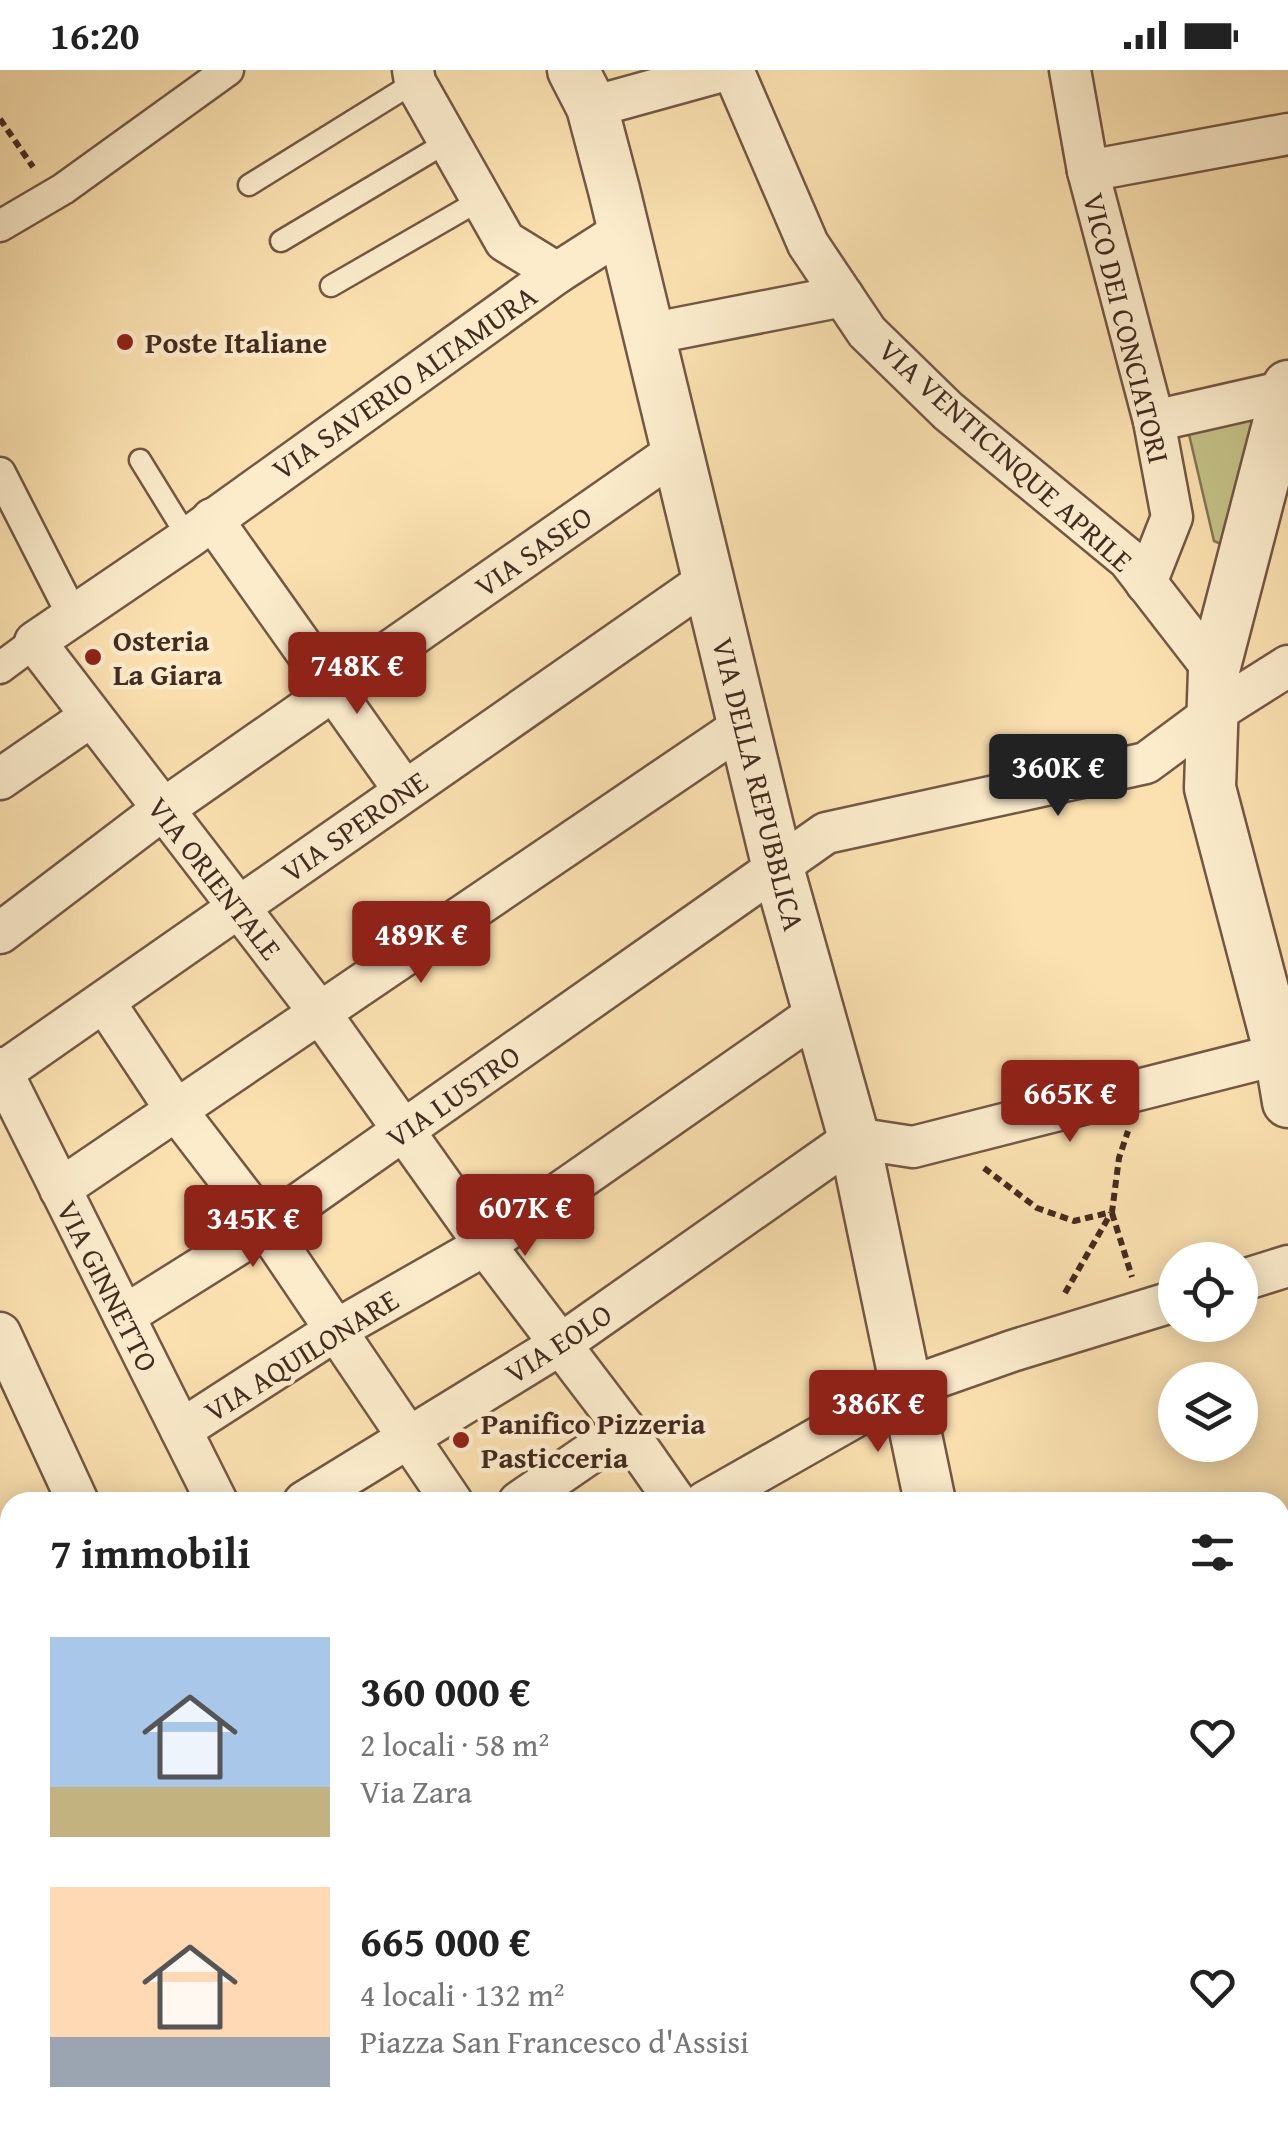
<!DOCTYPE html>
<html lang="it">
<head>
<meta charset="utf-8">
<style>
	:root { --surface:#fff; --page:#f2f2f2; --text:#222; --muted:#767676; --accent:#8f2418 }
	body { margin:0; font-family:"Gentium Book Plus",serif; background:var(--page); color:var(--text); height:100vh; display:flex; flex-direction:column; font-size:38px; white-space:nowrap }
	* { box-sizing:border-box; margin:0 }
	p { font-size:32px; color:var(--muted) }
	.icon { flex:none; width:55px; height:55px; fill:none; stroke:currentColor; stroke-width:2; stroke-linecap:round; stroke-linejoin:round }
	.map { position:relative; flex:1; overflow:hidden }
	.side { position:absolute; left:0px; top:1422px; width:1290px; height:642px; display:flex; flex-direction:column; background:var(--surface); border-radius:30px 30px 0 0; box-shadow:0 5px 25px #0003 }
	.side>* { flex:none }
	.fabs { position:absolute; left:1158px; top:1172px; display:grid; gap:20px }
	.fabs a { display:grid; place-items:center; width:100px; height:100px; border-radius:50%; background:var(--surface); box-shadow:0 5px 25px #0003; font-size:50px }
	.price { position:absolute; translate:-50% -85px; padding:0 22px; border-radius:10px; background:var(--accent); color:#fff; font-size:32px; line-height:65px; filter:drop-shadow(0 2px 5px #0008) }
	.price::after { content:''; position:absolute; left:50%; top:60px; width:30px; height:22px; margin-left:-15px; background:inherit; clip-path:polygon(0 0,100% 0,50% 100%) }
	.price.active { background:#222; color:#fff }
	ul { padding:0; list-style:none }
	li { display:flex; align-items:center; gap:30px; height:250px; padding:0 50px }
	li span { display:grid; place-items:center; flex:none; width:280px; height:200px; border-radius:0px; color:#555 }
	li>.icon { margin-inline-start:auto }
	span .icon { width:120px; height:120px; fill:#fffc; stroke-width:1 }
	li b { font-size:42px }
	h2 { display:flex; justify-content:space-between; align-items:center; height:120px; padding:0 50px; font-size:42px }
	.status { display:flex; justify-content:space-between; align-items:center; height:70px; padding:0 50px; background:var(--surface); direction:ltr }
	.status svg { height:28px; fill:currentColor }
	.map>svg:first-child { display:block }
	.green { fill:#c3c187; stroke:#847654; stroke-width:2.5 }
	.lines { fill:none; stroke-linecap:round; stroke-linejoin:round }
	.service-casing { stroke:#725844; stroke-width:25 }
	.pedestrian-casing { stroke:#725844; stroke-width:35 }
	.minor-casing { stroke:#725844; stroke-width:45 }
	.tertiary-casing { stroke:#725844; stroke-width:55 }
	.path { stroke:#442b20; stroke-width:6; stroke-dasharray:8 5; stroke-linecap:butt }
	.service { stroke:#fceccc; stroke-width:20 }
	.pedestrian { stroke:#fceccc; stroke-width:30 }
	.minor { stroke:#fceccc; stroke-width:40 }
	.tertiary { stroke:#fceccc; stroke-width:50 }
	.poi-dot { fill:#8f2418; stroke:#fceccc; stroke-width:4 }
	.labels { text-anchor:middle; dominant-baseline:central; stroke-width:9; stroke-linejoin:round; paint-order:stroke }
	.street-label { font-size:30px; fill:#442b20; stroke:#fceccc }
	.poi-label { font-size:30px; font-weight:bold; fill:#442b20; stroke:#fceccc; text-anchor:start }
</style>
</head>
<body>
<div class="status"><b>16:20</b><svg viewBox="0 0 49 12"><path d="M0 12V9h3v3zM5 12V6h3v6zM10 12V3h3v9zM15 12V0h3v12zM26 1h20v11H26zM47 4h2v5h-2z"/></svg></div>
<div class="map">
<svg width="1288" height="2064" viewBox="0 0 1288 2064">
	<rect width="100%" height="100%" fill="#fbe1b0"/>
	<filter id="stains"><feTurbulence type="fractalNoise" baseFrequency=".002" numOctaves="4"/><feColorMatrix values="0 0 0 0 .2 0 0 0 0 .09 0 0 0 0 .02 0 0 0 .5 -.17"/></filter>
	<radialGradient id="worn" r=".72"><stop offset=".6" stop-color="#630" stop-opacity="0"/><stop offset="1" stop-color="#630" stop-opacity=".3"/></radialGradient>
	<path class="green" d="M1272,344L1230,478L1214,471L1188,360Z"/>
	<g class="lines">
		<g class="service-casing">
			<g id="service">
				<path d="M249,115L415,12"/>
				<path d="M281,171L449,71"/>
				<path d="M331,216L482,129"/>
				<path d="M140,390L188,468"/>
			</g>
		</g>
		<g class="pedestrian-casing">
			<g id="pedestrian">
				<path d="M0,156L63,119L228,0"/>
				<path d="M0,403L73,546"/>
				<path d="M0,598L35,572"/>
				<path d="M273,2055L282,2064"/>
			</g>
		</g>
		<g class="minor-casing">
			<g id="minor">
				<path d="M413,0L415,12L505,171L557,203"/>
				<path d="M733,0L808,174L867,262L948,341L1128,489L1214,600"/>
				<path d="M1070,0L1088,101L1154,351L1172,447L1146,513"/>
				<path d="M592,37L726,0"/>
				<path d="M1088,101L1288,64"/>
				<path d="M624,160L557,203L188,468L35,572L320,943L485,1175L625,1359L676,1432"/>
				<path d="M649,264L843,226"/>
				<path d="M1154,351L1286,321"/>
				<path d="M212,449L404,720"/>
				<path d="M0,709L90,647"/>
				<path d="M0,863L162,740L677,381"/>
				<path d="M105,933L176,1040L266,1157L452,1432"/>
				<path d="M0,998L217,1432"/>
				<path d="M1,1003L708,510"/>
				<path d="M60,1119L744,655"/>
				<path d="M1240,1211L1288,1196"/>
				<path d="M124,1246L266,1157L826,763L1146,693L1212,644L1288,596"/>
				<path d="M0,1263L78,1432"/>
				<path d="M181,1360L336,1260L485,1175L819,942"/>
				<path d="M304,1432L561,1274L854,1068L913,1077L1280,984"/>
				<path d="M519,1432L625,1359"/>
				<path d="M705,1432L904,1319L1012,1281L1175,1231"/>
				<path d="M1280,1602L1288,1599"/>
				<path d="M0,1909L10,1904"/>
				<path d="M1280,1992L1288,1989"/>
				<path d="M0,2016L10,2011"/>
				<path d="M499,2055L508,2064"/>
				<path d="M761,2055L771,2064"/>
				<path d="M684,2064L692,2055"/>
				<path d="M899,2064L906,2055"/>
				<path d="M1082,2064L1107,2055"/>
			</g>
		</g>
		<g class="tertiary-casing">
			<g id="tertiary">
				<path d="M573,0L592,37L614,120L778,798L854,1068L930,1432"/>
				<path d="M1288,316L1214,600L1210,718L1280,984L1288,1032"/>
				<path d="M0,1820L10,1827"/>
				<path d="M127,2055L130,2064"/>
				<path d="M1068,2055L1069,2064"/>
			</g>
		</g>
		<g class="path">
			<path d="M0,49L33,97"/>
			<path d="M984,1098L1037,1138L1074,1151L1112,1142L1119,1088L1128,1061"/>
			<path d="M1112,1143L1132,1207"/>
			<path d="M1065,1223L1111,1143"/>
		</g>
		<use href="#service" class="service"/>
		<use href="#pedestrian" class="pedestrian"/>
		<use href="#minor" class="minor"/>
		<use href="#tertiary" class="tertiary"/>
	</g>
	<g class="poi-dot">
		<circle cx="125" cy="272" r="10"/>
		<circle cx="93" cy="587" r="10"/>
		<circle cx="461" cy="1370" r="10"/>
	</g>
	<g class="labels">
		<g class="street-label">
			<text transform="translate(1127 258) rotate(76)">VICO DEI CONCIATORI</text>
			<text transform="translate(404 312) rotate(-35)">VIA SAVERIO ALTAMURA</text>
			<text transform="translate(1006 385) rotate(42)">VIA VENTICINQUE APRILE</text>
			<text transform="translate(533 481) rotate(-35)">VIA SASEO</text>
			<text transform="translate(759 714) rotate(76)">VIA DELLA REPUBBLICA</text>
			<text transform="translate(354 756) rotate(-35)">VIA SPERONE</text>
			<text transform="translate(215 808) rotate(52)">VIA ORIENTALE</text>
			<text transform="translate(453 1026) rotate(-35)">VIA LUSTRO</text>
			<text transform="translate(108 1216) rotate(63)">VIA GINNETTO</text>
			<text transform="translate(558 1273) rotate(-33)">VIA EOLO</text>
			<text transform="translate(301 1285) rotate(-32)">VIA AQUILONARE</text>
		</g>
		<g class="poi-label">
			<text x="145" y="272">Poste Italiane</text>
			<text x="113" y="570">Osteria<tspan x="113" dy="34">La Giara</tspan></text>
			<text x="481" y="1353">Panifico Pizzeria<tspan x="481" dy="34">Pasticceria</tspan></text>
		</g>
	</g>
	<rect width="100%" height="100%" filter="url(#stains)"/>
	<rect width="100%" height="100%" fill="url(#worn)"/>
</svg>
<div class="fabs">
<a><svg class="icon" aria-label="locate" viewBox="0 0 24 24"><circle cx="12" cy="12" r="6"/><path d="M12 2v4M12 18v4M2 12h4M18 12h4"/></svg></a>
<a><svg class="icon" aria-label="layers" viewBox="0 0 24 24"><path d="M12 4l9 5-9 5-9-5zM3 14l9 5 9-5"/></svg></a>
</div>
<b class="price" style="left:357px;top:647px">748K €</b>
<b class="price active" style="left:1058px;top:749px">360K €</b>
<b class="price" style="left:421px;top:916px">489K €</b>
<b class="price" style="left:1070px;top:1075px">665K €</b>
<b class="price" style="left:525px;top:1189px">607K €</b>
<b class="price" style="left:253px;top:1200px">345K €</b>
<b class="price" style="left:878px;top:1385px">386K €</b>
<section class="side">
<h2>7 immobili<svg class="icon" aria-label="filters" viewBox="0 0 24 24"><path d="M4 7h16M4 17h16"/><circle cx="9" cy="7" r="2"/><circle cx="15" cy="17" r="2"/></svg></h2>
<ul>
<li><span style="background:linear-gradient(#a9c7e8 75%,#c2b280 0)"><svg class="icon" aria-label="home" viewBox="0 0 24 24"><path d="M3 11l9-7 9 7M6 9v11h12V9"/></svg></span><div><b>360 000 €</b><p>2 locali · 58 m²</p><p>Via Zara</p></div><svg class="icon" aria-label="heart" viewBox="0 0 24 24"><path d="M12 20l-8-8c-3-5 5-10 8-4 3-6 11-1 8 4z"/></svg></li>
<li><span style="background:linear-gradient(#ffd9b3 75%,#9aa5b1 0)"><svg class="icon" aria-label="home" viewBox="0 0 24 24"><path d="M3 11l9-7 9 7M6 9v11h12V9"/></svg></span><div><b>665 000 €</b><p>4 locali · 132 m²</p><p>Piazza San Francesco d'Assisi</p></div><svg class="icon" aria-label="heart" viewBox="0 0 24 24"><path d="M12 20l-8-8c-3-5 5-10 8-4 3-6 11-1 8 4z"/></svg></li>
</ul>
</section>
</div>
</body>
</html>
